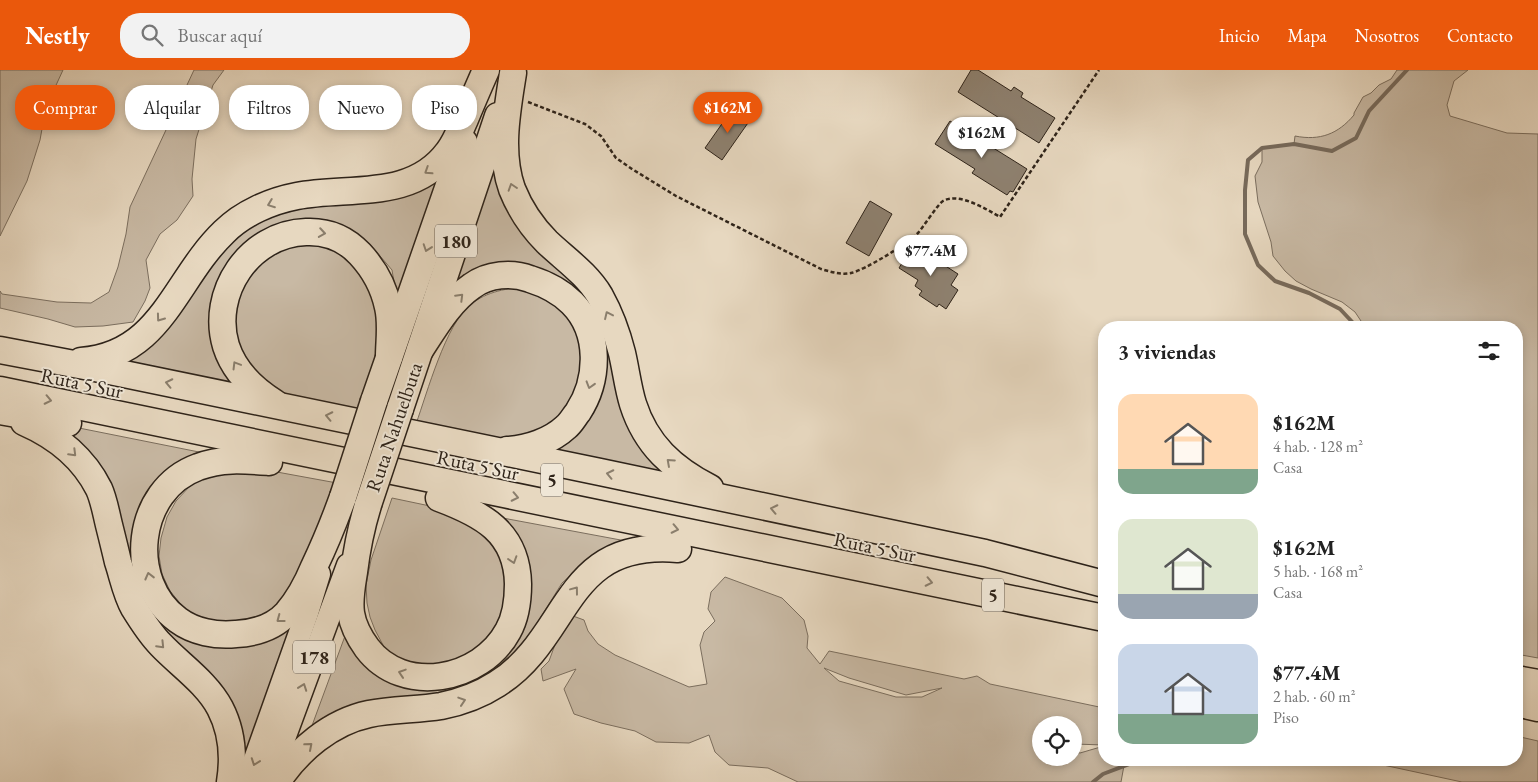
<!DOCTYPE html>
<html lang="es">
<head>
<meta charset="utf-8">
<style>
	:root { --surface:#fff; --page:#f2f2f2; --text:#222; --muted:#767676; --accent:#ea580c }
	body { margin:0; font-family:"EB Garamond",serif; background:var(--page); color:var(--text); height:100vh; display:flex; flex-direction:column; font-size:19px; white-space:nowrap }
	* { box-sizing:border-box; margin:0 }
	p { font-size:16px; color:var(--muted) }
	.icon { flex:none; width:28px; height:28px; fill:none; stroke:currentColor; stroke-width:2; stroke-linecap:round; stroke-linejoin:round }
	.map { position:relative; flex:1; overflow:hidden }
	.sheet { position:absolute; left:1098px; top:251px; width:425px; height:445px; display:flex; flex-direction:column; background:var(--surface); border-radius:20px; box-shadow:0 2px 8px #0003 }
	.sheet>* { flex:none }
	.banner { position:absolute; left:15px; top:15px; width:475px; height:45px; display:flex; gap:10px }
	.fabs { position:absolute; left:1032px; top:646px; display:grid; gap:10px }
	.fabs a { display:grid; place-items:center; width:50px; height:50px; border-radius:50%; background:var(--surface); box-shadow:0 2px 8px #0003; font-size:25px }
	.price { position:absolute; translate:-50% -42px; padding:0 11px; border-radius:18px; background:#fff; color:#222; font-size:16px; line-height:32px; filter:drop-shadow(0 1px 2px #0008) }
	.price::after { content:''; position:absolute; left:50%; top:30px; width:15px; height:11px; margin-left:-8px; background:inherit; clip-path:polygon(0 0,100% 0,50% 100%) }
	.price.selected { background:var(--accent); color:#fff }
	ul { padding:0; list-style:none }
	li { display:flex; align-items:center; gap:15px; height:125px; padding:0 20px }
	li span { display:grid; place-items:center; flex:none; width:140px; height:100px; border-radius:15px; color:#555 }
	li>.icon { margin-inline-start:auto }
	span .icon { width:60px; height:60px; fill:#fffc; stroke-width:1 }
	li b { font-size:21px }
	h2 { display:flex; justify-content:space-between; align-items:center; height:60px; padding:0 20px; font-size:21px }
	.chip { padding:0 18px; border-radius:20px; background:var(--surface); box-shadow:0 2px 8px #0003; font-size:18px; line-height:45px }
	.chip.selected { background:var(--accent); color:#fff }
	header { display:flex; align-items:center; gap:30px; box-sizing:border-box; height:70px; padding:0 25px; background:var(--accent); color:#fff }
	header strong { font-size:24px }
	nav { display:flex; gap:28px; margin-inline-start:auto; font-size:18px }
	.search { width:350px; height:45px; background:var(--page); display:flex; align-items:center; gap:12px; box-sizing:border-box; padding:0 18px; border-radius:20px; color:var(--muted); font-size:19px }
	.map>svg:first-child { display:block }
	.green { fill:#c8b9a4; stroke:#7b6e5e; fill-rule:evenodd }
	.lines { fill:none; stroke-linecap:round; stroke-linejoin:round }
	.stream { stroke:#776a5b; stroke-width:4 }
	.building { fill:#8e8170; stroke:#2e2319 }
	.primary-casing { stroke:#2e2319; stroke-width:25 }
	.motorway-casing { stroke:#2e2319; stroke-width:29 }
	.path { stroke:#2e2319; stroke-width:2.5; stroke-dasharray:4 2.5; stroke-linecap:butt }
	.primary { stroke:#e7d8c0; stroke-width:22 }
	.motorway { stroke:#e7d8c0; stroke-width:26 }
	.motorway-bridge-casing { stroke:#2e2319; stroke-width:29; stroke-linecap:butt }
	.motorway-bridge { stroke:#e7d8c0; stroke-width:26 }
	.oneway { stroke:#8a7e6c }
	.labels { text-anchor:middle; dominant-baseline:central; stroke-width:4; stroke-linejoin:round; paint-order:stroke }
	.shield { fill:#efe6d6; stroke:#685e52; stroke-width:1 }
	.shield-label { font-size:19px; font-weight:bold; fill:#2e2319 }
	.street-label { font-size:20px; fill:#2e2319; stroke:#efe6d6 }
</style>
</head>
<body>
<header>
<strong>Nestly</strong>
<div class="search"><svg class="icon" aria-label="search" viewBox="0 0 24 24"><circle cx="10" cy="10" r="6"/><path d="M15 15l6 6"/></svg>Buscar aquí</div>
<nav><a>Inicio</a><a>Mapa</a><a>Nosotros</a><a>Contacto</a></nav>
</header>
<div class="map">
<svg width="1538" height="712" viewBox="0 0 1538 712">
	<rect width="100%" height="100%" fill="#e7d8c0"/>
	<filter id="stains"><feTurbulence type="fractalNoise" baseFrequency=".004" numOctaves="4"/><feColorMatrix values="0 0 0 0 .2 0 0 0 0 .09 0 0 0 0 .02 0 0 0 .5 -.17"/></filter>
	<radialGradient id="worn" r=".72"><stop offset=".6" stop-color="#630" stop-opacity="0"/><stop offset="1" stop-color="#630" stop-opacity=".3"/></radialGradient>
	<g class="green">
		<path d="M0,0H63L46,37L40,70L27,111L0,166Z"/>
		<path d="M194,0H224L213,15L196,69L192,109L193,126L177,150L160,164L146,190L150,218L145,231L133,252L103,256L75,257L48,249L0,238V221L2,224L57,232L91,233L109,222L118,197L126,164L130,137Z"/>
		<path d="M1397,0H1468L1454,11L1447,35L1450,46L1507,63L1538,64V588L1516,584V258L1362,257L1361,251L1355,242L1342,232L1311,219L1296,211L1285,201L1273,186L1271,172L1258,132L1255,106L1262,92V78L1294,74L1295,66C1320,71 1338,64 1354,45V43L1363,27L1371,23L1379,15L1391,9Z"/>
		<path d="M496,79L579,212L677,407L538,381L599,323L566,215H453Z"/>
		<path d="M444,97L394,242V212L392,200L369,173L345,161L333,158L226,201L240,316L111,289L183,224L252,150Z"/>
		<path d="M294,174L322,175L345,185L370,210L383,271L365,331L353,343L286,326L251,304L228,248L254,192Z"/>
		<path d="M528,217L569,241L587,279L570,339L537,362L499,369L416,354C427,323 446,254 470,235C487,221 508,218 528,217Z"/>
		<path d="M54,353L209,384L144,442L174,555L295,550L247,700L159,567L128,509Z"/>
		<path d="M255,398L337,413L287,535L236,557L200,548L184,538L170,521L162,504L159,486L161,468L167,447L176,431L190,416L207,406Z"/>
		<path d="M392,428L449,440L496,470L511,520L491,574L439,598L406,593L392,584L383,575L375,560L370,547L367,533L366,515L371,490Z"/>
		<path d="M492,446L626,471L598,482L575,501L562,513L534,558L509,590L478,614L310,661L345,566L413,614L517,560Z"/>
		<path d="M725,507L782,528L804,550L808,566L807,578L820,594L829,581L964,609L977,606L990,614L1104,638V675L1074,674V655H1041V666L1037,665L1041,668V688H1074V682L1080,683L1104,676V690H1125L1121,712H798L768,698L729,695L715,682L709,665L689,673L656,672L635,661L601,653L574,644L564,619L576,599L543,611L541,599L549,591L560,561L573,546L584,550L588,561L598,574L615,585L689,617L707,614L700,575L704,562L715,551L708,539L711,522ZM824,598L849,608L906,625L942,618L922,627H896L839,611Z"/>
		<path d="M1516,666L1538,671V712H1462L1360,690H1516Z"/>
	</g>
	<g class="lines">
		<g class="stream">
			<path d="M1356,258V256L1340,239L1309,223L1275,211L1258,195L1245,164V120L1248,90L1262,78L1294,74L1332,81L1356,68L1369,41L1407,0"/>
			<path d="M1093,712L1103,704L1140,690"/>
		</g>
	</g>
	<g class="building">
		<path d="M971,0H978L1011,21L1014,17L1023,23L1021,27L1055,48L1039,73L958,22Z"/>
		<path d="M733,38L750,50L722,90L705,78Z"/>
		<path d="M950,51L1027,99L1013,122L1010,121L1007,125L972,103L975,99L935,74Z"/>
		<path d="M870,131L892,144L869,186L846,173Z"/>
		<path d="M913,175L958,204L951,215L958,220L946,239L939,234L937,237L919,225L922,221L915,216L918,210L899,198Z"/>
	</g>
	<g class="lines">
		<g class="primary-casing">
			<g id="primary">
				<path d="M247,712L307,543L319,504"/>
				<path d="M268,712L348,495"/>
			</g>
		</g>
		<g class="motorway-casing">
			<g id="motorway">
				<path d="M513,3C507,41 499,82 512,119C520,139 532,157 547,172C566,190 587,204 600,226C610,244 617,263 622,283C626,300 628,318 633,334C646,375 673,399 710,418"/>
				<path d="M0,280L95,298L600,402L985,483L1104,514"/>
				<path d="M420,280C435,257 450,231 472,216C488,204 512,202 530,209C546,214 561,222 572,233C601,262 599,310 578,342C574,347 571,353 566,357C551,371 528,379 507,380"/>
				<path d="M81,291C162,285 174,210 224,162C243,143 271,131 297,126C348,116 412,131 448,82C456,72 460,60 465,49C472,32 479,16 486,0"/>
				<path d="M0,320L1104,548"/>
				<path d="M374,331L464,72"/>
				<path d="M275,333C254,320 234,301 226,276C210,223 249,164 306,162C327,161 345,168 360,184C374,199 384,218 388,237C392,254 389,271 389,287"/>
				<path d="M400,339L498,46"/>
				<path d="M0,341L68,353"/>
				<path d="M24,352C56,366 83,387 99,419C104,430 106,443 109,455C112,467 115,479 118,492C123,507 126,524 134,538C142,551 150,564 161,575C180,595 207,613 220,638C232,661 234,687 230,712"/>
				<path d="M269,392C244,390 221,388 198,397C135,420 126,512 178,550C194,562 216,566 236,564C255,563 274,557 287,543C299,529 307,514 314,497C325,474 334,452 343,427"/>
				<path d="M368,435C361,458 357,477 354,502C352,515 349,529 351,543C353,556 359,567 367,578C403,626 481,611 508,561C516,547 518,530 518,514C517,462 482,444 439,428"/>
				<path d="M1516,609L1538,613"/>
				<path d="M1516,633L1538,638"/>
				<path d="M277,712C298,680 331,652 369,644C393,639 417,640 441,636C461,632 480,625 497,614C572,567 562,469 678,479"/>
			</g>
		</g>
		<path class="path" d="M528,32L585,54L601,66L616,88L632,99L676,126L821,199C831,202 841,205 851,203C865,200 907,174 917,164C923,158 937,135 943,131C959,122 986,139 1000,147L1099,0"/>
		<use href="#primary" class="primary"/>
		<use href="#motorway" class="motorway"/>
		<g class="motorway-bridge-casing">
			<g id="motorway-bridge">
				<path d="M343,427L374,331"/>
				<path d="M368,435L400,339"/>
			</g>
		</g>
		<use href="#motorway-bridge" class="motorway-bridge"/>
	</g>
	<defs><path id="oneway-chevron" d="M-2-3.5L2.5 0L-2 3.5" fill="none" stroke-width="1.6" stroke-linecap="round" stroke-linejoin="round" transform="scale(1.25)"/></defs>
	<g class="oneway">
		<use href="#oneway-chevron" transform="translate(428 101) rotate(147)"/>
		<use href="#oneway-chevron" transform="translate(512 117) rotate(-108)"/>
		<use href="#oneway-chevron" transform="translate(271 134) rotate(159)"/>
		<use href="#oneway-chevron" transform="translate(322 163) rotate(9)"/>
		<use href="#oneway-chevron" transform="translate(427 178) rotate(109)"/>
		<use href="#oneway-chevron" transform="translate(460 227) rotate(-45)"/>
		<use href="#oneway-chevron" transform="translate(608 245) rotate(-115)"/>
		<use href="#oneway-chevron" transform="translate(160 248) rotate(126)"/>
		<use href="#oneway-chevron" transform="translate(236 295) rotate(-121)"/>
		<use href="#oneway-chevron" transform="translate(169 313) rotate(-168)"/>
		<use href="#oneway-chevron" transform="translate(590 315) rotate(107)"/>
		<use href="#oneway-chevron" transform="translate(48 330) rotate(12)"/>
		<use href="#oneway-chevron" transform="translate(329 346) rotate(-168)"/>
		<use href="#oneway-chevron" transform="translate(73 383) rotate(45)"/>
		<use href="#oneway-chevron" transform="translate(670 392) rotate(-138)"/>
		<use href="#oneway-chevron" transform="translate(610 404) rotate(-168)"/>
		<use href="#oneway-chevron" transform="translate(515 427) rotate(12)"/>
		<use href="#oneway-chevron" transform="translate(774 439) rotate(-168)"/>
		<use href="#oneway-chevron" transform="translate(675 459) rotate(12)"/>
		<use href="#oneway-chevron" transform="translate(513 490) rotate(72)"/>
		<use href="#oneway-chevron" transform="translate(149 506) rotate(-104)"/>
		<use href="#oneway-chevron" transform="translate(929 512) rotate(12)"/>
		<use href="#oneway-chevron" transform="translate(575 520) rotate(-53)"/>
		<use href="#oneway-chevron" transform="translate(280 549) rotate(143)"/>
		<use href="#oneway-chevron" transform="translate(161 575) rotate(46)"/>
		<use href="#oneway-chevron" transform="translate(402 603) rotate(-162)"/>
		<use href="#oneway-chevron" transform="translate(303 617) rotate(-70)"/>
		<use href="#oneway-chevron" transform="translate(462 631) rotate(-18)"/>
		<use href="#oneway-chevron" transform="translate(309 676) rotate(-41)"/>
		<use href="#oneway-chevron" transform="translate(255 692) rotate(110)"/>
	</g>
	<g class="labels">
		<g class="shield">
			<rect x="435" y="154.5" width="42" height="33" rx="4"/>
			<rect x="541" y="393.5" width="22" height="33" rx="4"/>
			<rect x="982" y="508.5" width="22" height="33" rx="4"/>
			<rect x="293" y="570.5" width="42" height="33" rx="4"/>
		</g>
		<g class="shield-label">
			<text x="456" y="171">180</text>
			<text x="552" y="410">5</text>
			<text x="993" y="525">5</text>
			<text x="314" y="587">178</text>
		</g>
		<g class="street-label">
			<text transform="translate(82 313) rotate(12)">Ruta 5 Sur</text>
			<text transform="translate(394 357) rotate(-71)">Ruta Nahuelbuta</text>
			<text transform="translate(478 395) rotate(12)">Ruta 5 Sur</text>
			<text transform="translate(875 477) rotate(12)">Ruta 5 Sur</text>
		</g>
	</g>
	<rect width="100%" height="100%" filter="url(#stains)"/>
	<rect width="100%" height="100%" fill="url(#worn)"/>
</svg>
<div class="fabs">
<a><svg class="icon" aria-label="locate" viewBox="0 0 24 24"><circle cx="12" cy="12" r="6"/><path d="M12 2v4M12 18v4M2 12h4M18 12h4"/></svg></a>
</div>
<b class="price selected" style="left:728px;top:64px">$162M</b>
<b class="price" style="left:982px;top:89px">$162M</b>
<b class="price" style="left:931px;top:207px">$77.4M</b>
<div class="banner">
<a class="chip selected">Comprar</a>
<a class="chip">Alquilar</a>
<a class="chip">Filtros</a>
<a class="chip">Nuevo</a>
<a class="chip">Piso</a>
</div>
<section class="sheet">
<h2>3 viviendas<svg class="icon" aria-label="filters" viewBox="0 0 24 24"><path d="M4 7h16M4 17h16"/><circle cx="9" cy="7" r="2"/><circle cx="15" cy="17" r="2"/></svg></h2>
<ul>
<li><span style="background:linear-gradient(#ffd9b3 75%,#7fa58c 0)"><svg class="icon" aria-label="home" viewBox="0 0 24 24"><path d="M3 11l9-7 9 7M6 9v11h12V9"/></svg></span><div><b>$162M</b><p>4 hab. · 128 m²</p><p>Casa</p></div></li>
<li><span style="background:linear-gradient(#dfe7d0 75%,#9aa5b1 0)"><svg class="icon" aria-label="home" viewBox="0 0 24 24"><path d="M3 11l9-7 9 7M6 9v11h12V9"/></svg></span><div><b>$162M</b><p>5 hab. · 168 m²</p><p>Casa</p></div></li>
<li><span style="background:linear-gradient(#c9d6e8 70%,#7fa58c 0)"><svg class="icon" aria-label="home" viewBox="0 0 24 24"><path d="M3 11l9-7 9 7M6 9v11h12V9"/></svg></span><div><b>$77.4M</b><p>2 hab. · 60 m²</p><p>Piso</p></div></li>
</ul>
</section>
</div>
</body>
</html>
